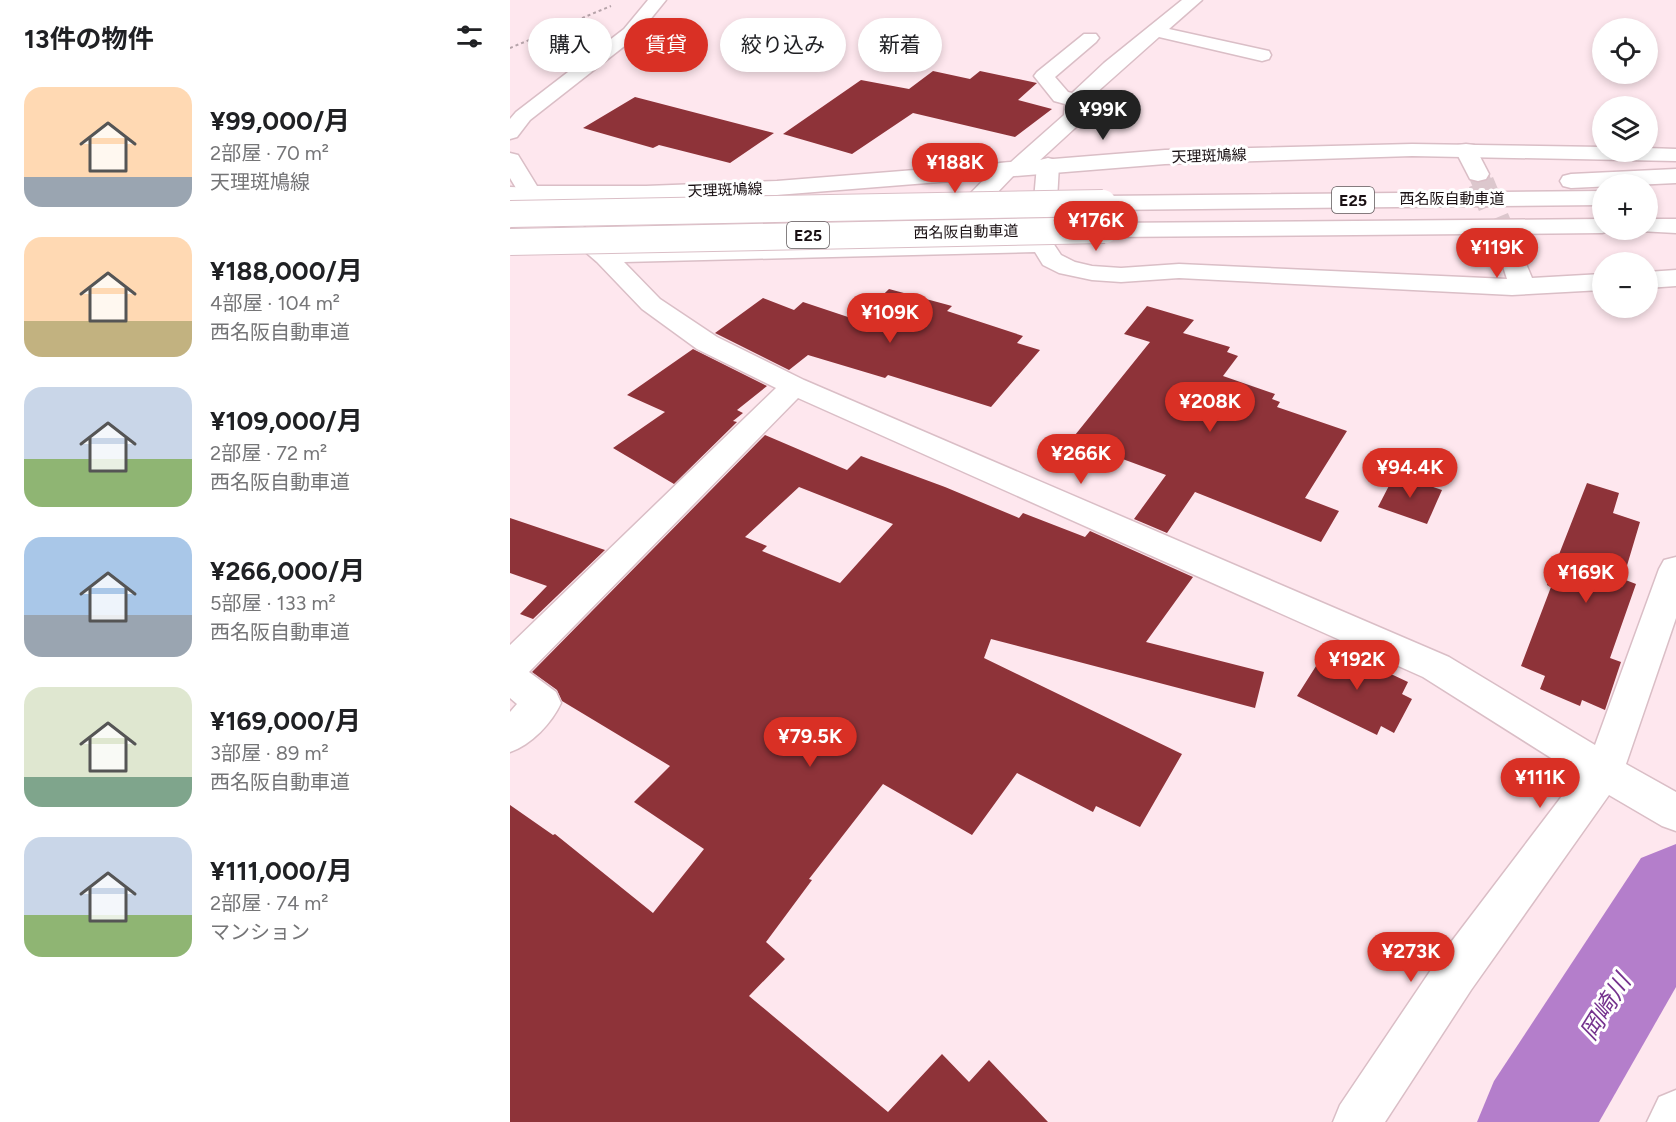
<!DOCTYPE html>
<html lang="ja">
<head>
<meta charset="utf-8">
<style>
	:root { --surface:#fff; --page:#f6f6f6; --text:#202124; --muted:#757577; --accent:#d93025 }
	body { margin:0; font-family:Figtree,"Noto Sans JP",sans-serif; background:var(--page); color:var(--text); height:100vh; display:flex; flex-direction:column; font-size:22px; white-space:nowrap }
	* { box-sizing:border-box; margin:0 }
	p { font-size:20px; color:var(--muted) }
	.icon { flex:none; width:33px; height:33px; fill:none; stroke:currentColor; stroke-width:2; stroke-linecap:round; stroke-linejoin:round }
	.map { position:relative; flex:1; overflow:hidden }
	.details { display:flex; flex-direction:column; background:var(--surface); width:510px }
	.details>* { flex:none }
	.hud { position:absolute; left:18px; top:18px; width:570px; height:54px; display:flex; gap:12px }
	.tools { position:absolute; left:1082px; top:18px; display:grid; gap:12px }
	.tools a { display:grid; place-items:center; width:66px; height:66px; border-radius:50%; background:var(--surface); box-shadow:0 3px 9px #0003; font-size:30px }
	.price { position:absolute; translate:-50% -51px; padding:0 14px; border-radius:21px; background:var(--accent); color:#fff; font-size:20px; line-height:39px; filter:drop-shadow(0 2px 3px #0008) }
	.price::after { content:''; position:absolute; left:50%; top:36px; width:18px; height:14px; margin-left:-9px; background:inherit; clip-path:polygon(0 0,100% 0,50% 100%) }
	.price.selected { background:#222; color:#fff }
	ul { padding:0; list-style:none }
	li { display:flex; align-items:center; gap:18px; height:150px; padding:0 24px }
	li span { display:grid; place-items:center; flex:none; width:168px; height:120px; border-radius:18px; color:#555 }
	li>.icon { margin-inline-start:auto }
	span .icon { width:72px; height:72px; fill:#fffc; stroke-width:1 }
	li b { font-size:26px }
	h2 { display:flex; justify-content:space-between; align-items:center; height:72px; padding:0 24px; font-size:26px }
	.pill { padding:0 21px; border-radius:27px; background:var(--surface); box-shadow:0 3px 9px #0003; font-size:21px; line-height:54px }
	.pill.selected { background:var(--accent); color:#fff }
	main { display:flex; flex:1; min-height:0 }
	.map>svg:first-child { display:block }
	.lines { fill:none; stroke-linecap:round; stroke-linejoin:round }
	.river { fill:#b47ecb; fill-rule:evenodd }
	.building { fill:#8e3339; fill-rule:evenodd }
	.minor-tunnel-far1 { stroke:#dcc7cd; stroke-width:20; stroke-dasharray:20 10; stroke-linecap:butt }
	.minor-tunnel { stroke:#dcc7cd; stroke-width:26; stroke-dasharray:26 13; stroke-linecap:butt }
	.minor-casing { stroke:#dabec6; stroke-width:3 }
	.major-casing { stroke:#dabec6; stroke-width:3 }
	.highway-casing { stroke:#dabec6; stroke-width:3 }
	.path { stroke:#b6a3a9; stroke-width:2; stroke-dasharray:3 3; stroke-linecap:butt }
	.minor { fill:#fff; fill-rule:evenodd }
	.major { fill:#fff; fill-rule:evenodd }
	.highway { fill:#fff; fill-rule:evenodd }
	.highway-bridge-casing { stroke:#dabec6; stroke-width:28; stroke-linecap:butt }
	.highway-bridge { stroke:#fff; stroke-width:26 }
	.labels { text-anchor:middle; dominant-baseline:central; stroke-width:6; stroke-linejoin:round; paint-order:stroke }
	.far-street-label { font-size:15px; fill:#191013; stroke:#fff }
	.shield { fill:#fff; stroke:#5e585a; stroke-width:1.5 }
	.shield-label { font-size:16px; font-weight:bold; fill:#191013 }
	.near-water-label { font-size:24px; font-style:italic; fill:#75338e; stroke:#fff }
</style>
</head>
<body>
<main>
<section class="details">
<h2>13件の物件<svg class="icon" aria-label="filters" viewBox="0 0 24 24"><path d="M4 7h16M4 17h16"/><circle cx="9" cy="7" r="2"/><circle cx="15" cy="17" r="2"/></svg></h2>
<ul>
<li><span style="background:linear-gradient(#ffd9b3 75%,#9aa5b1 0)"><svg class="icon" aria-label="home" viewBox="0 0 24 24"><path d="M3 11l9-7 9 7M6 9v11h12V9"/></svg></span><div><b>¥99,000/月</b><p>2部屋 · 70 m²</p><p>天理斑鳩線</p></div></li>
<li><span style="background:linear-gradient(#ffd9b3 70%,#c2b280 0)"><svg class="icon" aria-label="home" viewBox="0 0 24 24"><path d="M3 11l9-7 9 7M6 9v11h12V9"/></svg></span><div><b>¥188,000/月</b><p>4部屋 · 104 m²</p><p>西名阪自動車道</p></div></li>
<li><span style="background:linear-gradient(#c9d6e8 60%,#8fb573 0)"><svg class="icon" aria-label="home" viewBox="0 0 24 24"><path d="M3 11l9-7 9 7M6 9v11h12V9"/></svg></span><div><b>¥109,000/月</b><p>2部屋 · 72 m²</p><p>西名阪自動車道</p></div></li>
<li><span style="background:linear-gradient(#a9c7e8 65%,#9aa5b1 0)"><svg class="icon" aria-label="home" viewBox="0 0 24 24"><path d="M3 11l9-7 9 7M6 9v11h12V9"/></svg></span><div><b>¥266,000/月</b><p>5部屋 · 133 m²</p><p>西名阪自動車道</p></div></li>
<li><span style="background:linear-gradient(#dfe7d0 75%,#7fa58c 0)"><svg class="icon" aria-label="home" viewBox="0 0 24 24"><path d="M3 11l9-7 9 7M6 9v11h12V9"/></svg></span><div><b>¥169,000/月</b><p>3部屋 · 89 m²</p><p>西名阪自動車道</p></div></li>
<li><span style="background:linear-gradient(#c9d6e8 65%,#8fb573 0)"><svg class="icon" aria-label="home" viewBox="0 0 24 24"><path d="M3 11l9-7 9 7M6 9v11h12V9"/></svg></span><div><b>¥111,000/月</b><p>2部屋 · 74 m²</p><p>マンション</p></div></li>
</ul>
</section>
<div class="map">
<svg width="1166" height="1122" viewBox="0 0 1166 1122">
	<rect width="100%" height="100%" fill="#fee7ee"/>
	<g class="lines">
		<path class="river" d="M1166,844V987L1089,1122H967L984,1081L1131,858Z"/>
	</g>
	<g class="building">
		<path d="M423,71L460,79L470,71L527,83L508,100L542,109L505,137L403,113L342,154L273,134L351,80L399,89Z"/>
		<path d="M125,97L264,133L220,163L149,145L143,148L73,128Z"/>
		<path d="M379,289L442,306L437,311L513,336L507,343L530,350L481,407L378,375L375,378L298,355L279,370L205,333L253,298L284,310L293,302L347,320Z"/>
		<path d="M637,306L684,320L673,333L720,347L717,352L728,356L713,376L765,394L762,399L770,402L767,407L837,431L795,498L829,511L811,542L685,492L657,533L624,519L656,475L561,440L640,342L614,334Z"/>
		<path d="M183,349L257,386L227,410L233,413L223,421L227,422L164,484L103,448L155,412L117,395Z"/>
		<path d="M255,435L337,470L351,456L435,487L509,518L513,513L575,537L580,531L683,577L636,642L754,672L745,708L481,639L474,658L672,754L630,827L586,806L583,812L507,773L462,835L373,784L299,879L302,880L256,942L275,959L239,996L378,1112L432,1054L459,1082L479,1060L538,1122H0V805L43,835L45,834L143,913L194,849L124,802L160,766L52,701L47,690L22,672ZM289,487L383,524L330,583L252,551L257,546L235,537Z"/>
		<path d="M885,474L932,490L917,524L868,507Z"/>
		<path d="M1077,483L1109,493L1103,513L1130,522L1113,579L1126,584L1100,658L1111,662L1095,710L1072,700L1070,706L1030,689L1035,676L1011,666L1041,587L1037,585Z"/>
		<path d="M0,518L95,550L23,619L10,614L37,586L0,573Z"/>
		<path d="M820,644L867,665L866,667L898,682L892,694L902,699L884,733L871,726L867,735L787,696Z"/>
	</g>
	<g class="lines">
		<path class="minor-tunnel-far1" d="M968,174L972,183"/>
		<path class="minor-tunnel" d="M971,182L1002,257"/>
		<g class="minor-casing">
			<g id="minor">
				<path d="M672,0H692L659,29L759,51L761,55L759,59L752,61L649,37L576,102L574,116L565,128L517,172L506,173L442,240L523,238L521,235L527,165L530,160L538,158L546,160L549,165L545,235L541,240L551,255L565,262L582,266L611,268L669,264L997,279L990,257L993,252L1002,250L1011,252L1022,278L1092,274V290L1002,295L669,278L611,282L582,280L549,273L533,265L525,252L114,262L150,299L207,337L294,380L939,657L1085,745L1149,569L1154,560L1166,557V618L1116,764L1166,792V831L1152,826L1099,795L961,990L875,1122H823L830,1105L929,958L1068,775L913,677L288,398L19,672L46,692L51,703C42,723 21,745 0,752V712L7,704L0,698V645L266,388L187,349L132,309L87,262L15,200L0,201V187L28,188L99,248L415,240L490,163L501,162L554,115L555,104L544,101L524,76L527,72L574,34H586L589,38L586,42L545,77L558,92L562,93L594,63Z"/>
				<path d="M956,144L964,145L979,174L976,179L968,181L960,179L945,150L948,145Z"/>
				<path d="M1166,270V286L1137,288V272Z"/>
				<path d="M1166,1090V1122H1137L1149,1097Z"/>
			</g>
		</g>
		<g class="major-casing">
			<g id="major">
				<path d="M138,0H156L126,37L20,120L7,137L0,139V119L6,112L114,29Z"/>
				<path d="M902,144L1092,147V152H1137V148L1166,149V161L902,156L655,164L267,195L136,200H20L12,198L0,178V153L8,155L27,186H136L267,181L655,150Z"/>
			</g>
		</g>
		<g class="highway-casing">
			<g id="highway">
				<path d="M1166,169V183L1061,188L1053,186L1050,181L1053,176L1061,174Z"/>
				<path d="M1092,191V205L593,210L585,208L582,203L585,198L593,196Z"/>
				<path d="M1092,219V230H1101L1100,231L1092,233L595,237L587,235L583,230L587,225L595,223Z"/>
				<path d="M1137,219H1166V233L1129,231L1128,230H1137Z"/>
			</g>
		</g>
		<path class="path" d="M0,48L101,6"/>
		<use href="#minor" class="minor"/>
		<use href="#major" class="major"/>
		<use href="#highway" class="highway"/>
		<g class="highway-bridge-casing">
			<g id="highway-bridge">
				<path d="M0,214L593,203"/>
				<path d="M0,242L595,230"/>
			</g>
		</g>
		<use href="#highway-bridge" class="highway-bridge"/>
	</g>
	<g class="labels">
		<g class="far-street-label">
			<text transform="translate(699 156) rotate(-2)">天理斑鳩線</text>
			<text transform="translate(215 190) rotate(-2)">天理斑鳩線</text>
			<text x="942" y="199">西名阪自動車道</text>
			<text transform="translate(456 232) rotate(-1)">西名阪自動車道</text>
		</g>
		<g class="shield">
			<rect x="822" y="187" width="42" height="26" rx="4.5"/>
			<rect x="277" y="222" width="42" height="26" rx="4.5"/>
		</g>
		<g class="shield-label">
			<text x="843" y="200">E25</text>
			<text x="298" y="235">E25</text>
		</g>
		<g class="near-water-label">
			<text transform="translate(1095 1007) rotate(-58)">岡崎川</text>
		</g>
	</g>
</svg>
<div class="tools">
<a><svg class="icon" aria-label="locate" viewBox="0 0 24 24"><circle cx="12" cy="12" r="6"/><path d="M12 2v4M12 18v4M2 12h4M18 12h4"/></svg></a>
<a><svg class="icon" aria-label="layers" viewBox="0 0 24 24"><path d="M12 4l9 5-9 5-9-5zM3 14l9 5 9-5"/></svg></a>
<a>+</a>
<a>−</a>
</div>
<b class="price selected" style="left:593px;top:141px">¥99K</b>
<b class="price" style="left:445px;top:194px">¥188K</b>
<b class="price" style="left:586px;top:252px">¥176K</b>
<b class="price" style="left:987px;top:279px">¥119K</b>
<b class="price" style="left:380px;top:344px">¥109K</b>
<b class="price" style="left:700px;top:433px">¥208K</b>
<b class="price" style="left:571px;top:485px">¥266K</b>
<b class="price" style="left:900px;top:499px">¥94.4K</b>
<b class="price" style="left:1076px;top:604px">¥169K</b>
<b class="price" style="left:847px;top:691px">¥192K</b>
<b class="price" style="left:300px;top:768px">¥79.5K</b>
<b class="price" style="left:1030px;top:809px">¥111K</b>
<b class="price" style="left:901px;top:983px">¥273K</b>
<div class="hud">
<a class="pill">購入</a>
<a class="pill selected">賃貸</a>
<a class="pill">絞り込み</a>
<a class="pill">新着</a>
</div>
</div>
</main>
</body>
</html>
